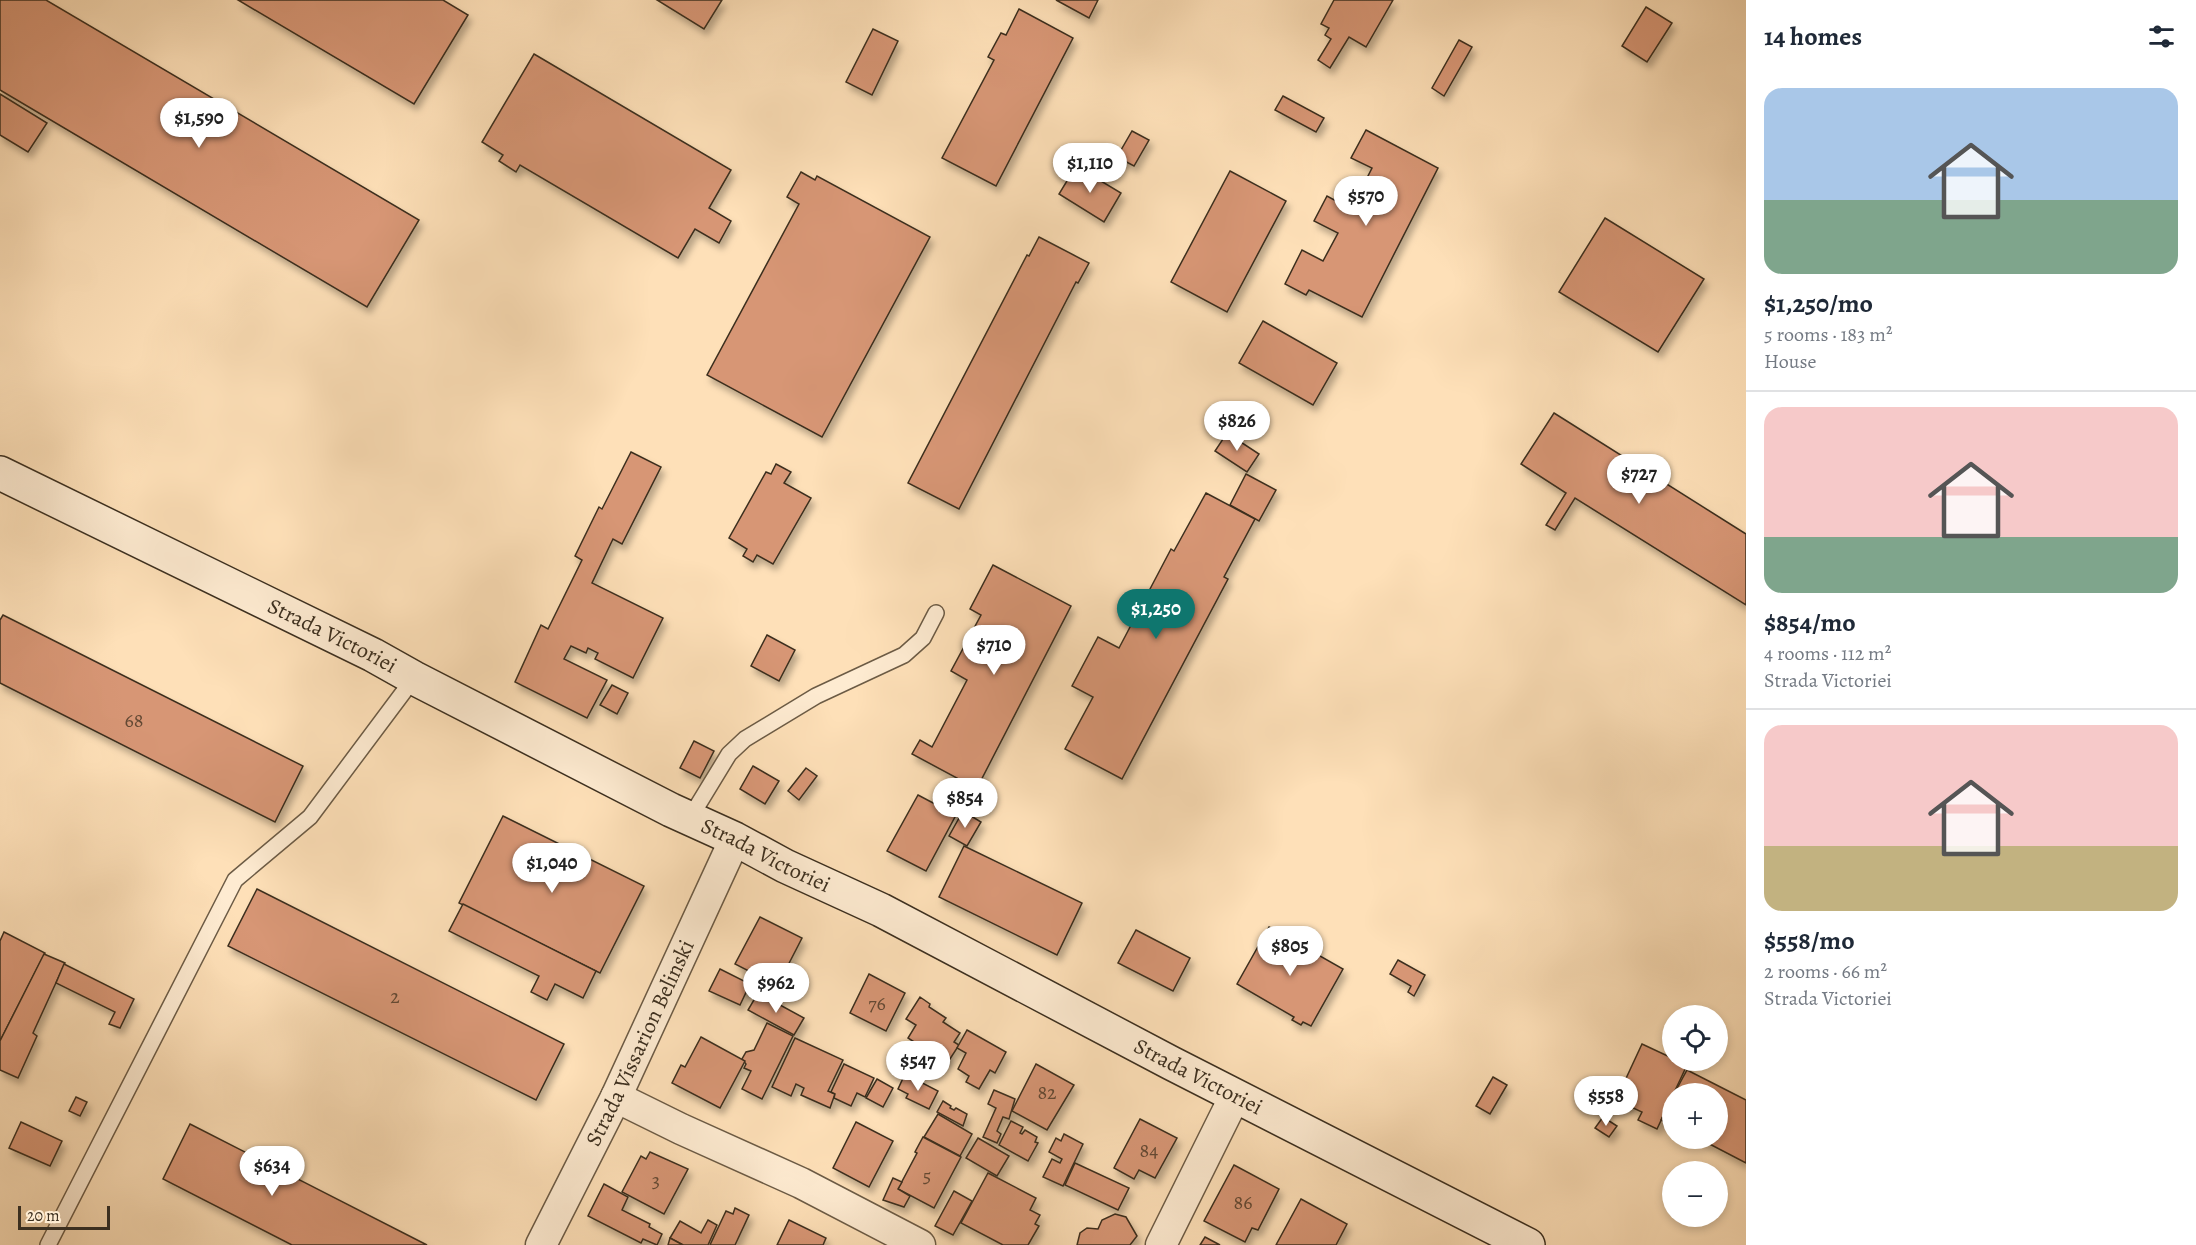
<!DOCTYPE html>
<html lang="en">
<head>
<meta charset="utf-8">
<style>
	:root { --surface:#fff; --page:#f2f2f3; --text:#1f2937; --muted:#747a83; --line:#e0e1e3; --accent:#0f766e }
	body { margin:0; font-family:Alegreya,serif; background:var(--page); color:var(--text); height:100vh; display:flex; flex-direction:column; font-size:22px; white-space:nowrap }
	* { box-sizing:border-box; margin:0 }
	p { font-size:20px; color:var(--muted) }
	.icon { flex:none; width:33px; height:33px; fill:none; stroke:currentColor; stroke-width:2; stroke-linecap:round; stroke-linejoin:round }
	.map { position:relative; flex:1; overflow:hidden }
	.details { display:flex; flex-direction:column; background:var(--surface); width:450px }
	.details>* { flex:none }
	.buttons { position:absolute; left:1662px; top:1005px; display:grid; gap:12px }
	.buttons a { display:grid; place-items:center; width:66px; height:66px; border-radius:50%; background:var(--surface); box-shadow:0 3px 9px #0003; font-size:30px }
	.scale { position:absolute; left:18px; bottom:15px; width:92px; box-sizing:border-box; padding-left:6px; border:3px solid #3c2f1f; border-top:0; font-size:16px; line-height:21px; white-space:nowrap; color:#3c2f1f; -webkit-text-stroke:4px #feebd1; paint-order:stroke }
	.price { position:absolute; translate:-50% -51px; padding:0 14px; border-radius:21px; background:#fff; color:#222; font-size:20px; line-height:39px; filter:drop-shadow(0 2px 3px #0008) }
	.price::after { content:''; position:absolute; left:50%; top:36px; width:18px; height:14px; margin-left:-9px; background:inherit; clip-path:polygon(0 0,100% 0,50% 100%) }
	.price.current { background:var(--accent); color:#fff }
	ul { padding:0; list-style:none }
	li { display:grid; align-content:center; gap:12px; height:318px; padding:0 18px }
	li+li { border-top:2px solid var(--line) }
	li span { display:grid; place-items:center; height:186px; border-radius:18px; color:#555 }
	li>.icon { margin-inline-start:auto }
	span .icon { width:108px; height:108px; fill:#fffc; stroke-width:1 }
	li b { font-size:26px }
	h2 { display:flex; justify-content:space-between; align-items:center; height:72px; padding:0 18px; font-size:26px }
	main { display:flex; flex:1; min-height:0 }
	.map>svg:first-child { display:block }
	.building { fill:#d79674; stroke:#3c2f1f; stroke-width:1.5; filter:url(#shadow) }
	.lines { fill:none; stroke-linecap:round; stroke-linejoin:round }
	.lane-casing { stroke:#6c5b45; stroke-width:18 }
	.street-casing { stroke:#6c5b45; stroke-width:33 }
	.secondary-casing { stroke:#3c2f1f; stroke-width:36 }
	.lane { stroke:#feebd1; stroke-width:15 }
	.street { stroke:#feebd1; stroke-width:30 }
	.secondary { stroke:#feebd1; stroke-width:33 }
	.labels { text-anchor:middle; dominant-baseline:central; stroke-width:6; stroke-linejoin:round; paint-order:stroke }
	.number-label { font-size:20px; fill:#634934 }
	.street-label { font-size:22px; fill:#3c2f1f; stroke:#feebd1 }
</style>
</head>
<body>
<main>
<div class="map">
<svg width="1746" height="1245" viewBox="0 0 1746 1245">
	<defs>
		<filter id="shadow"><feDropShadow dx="3.5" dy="6" stdDeviation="3" flood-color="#0004"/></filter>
	</defs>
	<rect width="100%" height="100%" fill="#fee0b8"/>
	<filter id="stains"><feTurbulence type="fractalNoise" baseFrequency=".00333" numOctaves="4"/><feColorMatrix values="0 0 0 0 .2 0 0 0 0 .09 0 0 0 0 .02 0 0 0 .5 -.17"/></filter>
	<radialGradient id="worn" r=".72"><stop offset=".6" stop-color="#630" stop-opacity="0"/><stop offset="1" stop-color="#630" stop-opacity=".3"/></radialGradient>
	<g class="building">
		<path d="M0,0H46L419,220L367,307L0,90Z"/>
		<path d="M238,0H443L468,15L414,104Z"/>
		<path d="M657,0H722L704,29Z"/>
		<path d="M1056,0H1098L1089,18Z"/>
		<path d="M1334,0H1393L1366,47L1349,37L1330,68L1318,60L1331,39L1325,35L1329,28L1321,24Z"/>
		<path d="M1646,7L1672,23L1647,62L1622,46Z"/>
		<path d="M1019,9L1073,38L996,186L942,158L994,60L988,57L1001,33L1006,35Z"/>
		<path d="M873,29L898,41L872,95L846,82Z"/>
		<path d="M1459,40L1472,47L1444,96L1432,88Z"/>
		<path d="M534,54L731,170L709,208L731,221L719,243L695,229L678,258L520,165L516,172L499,161L503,155L482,142Z"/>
		<path d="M0,94L47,123L28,152L0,135Z"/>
		<path d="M1283,96L1324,118L1316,132L1275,110Z"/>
		<path d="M1366,130L1438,168L1362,317L1309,290L1306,295L1285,284L1302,250L1323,261L1338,233L1314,221L1327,196L1351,209L1372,168L1351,158Z"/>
		<path d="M1132,131L1149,140L1134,166L1117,157Z"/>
		<path d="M1076,166L1121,193L1104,222L1059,194Z"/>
		<path d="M1230,171L1286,201L1227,312L1171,282Z"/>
		<path d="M801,172L815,180L817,176L930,237L822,437L707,375L799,204L787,197Z"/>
		<path d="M1605,218L1704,279L1658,352L1559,292Z"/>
		<path d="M1039,237L1089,263L1078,283L1076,282L959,509L908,483L1027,255L1029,256Z"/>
		<path d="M1263,321L1337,363L1313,405L1239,363Z"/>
		<path d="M1554,413L1746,534V605L1575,498L1555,530L1546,525L1566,493L1521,464Z"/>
		<path d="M1227,433L1259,454L1247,472L1215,451Z"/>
		<path d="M631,452L661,467L622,544L613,539L592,583L663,618L633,678L595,659L598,653L588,648L586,653L571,646L564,659L607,680L587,718L515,682L541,625L548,629L582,560L575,556L599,507L602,509Z"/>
		<path d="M776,464L791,472L784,483L811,498L773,564L757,555L753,562L743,556L747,549L729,538L766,472L771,474Z"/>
		<path d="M1246,474L1276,490L1259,521L1230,505Z"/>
		<path d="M1206,493L1255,519L1224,577L1228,579L1122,779L1065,749L1093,697L1072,686L1098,637L1119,648L1171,549L1174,551Z"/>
		<path d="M993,565L1071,606L977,788L974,787L966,803L949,795L957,778L912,754L920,740L932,747L967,680L951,671L981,615L970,609Z"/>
		<path d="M3,615L303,766L275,822L0,683V620Z"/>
		<path d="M767,635L795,650L779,681L751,666Z"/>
		<path d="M612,685L628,693L617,714L600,705Z"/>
		<path d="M694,741L714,751L700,778L680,768Z"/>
		<path d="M753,766L779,781L765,804L740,789Z"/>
		<path d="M806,768L817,776L799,800L788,791Z"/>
		<path d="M918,795L956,815L926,871L887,851Z"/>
		<path d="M963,811L981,822L967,846L949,836Z"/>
		<path d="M503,816L644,886L600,973L459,903Z"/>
		<path d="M964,846L1082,903L1057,955L939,897Z"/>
		<path d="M257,889L564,1044L536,1100L228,946Z"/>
		<path d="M463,904L596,971L583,998L555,984L547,1000L531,992L539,976L449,931Z"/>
		<path d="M760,917L802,938L783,975L786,976L780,987L735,964Z"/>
		<path d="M1269,927L1343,969L1311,1026L1303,1022L1301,1025L1292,1020L1294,1017L1237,984Z"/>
		<path d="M1136,930L1190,958L1173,991L1118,963Z"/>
		<path d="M4,932L45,953L0,1041V941Z"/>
		<path d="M44,954L65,963L33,1033L37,1036L18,1078L0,1070V1041Z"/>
		<path d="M1398,960L1425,975L1414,996L1408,992L1411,986L1390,974Z"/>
		<path d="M64,964L134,999L120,1028L109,1024L115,1012L56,983Z"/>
		<path d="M720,969L750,984L740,1005L709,991Z"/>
		<path d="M869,974L905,993L886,1031L850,1013Z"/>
		<path d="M758,993L804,1018L794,1035L748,1010Z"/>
		<path d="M920,997L930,1004L929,1007L946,1018L943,1022L960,1033L954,1042L959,1045L948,1062L944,1060L941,1066L928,1058L931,1053L908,1038L916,1025L906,1019Z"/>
		<path d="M767,1023L793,1036L762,1099L742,1089L751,1071L744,1068L746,1064L742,1059L746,1052L754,1050Z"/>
		<path d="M967,1030L1006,1052L995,1073L990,1070L979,1089L966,1082L969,1076L958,1069L966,1053L957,1048Z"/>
		<path d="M701,1037L745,1061L720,1108L672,1083L681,1065L685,1067Z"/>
		<path d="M795,1038L843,1060L828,1091L835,1094L830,1108L801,1095L804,1088L796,1084L791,1096L772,1087Z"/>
		<path d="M1642,1044L1672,1058V1060L1687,1065L1657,1129L1638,1120L1642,1112L1616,1100Z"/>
		<path d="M844,1064L874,1078L865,1097L857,1093L851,1106L834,1098L835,1094L831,1092Z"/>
		<path d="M1036,1064L1074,1085L1047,1130L1012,1111Z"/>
		<path d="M1687,1070L1746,1100V1163L1698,1138H1718V1094H1674Z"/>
		<path d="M905,1074L938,1091L929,1109L906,1098L908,1094L898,1089Z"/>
		<path d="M1493,1077L1507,1085L1490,1114L1476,1106Z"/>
		<path d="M877,1079L893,1088L883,1107L866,1098Z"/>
		<path d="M994,1090L1015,1099L1009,1119L1003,1117L997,1131L1001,1134L997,1143L983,1137L996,1108L988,1104Z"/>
		<path d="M76,1097L87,1102L80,1116L69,1111Z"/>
		<path d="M1672,1097V1126L1661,1120Z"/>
		<path d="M943,1101L951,1106L950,1108L954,1110L956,1108L967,1114L963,1126L937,1112Z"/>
		<path d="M938,1114L972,1134L960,1156L924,1137Z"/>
		<path d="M1603,1117L1617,1126L1609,1137L1595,1128Z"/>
		<path d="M1140,1119L1177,1138L1155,1178L1139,1170L1134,1179L1114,1168Z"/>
		<path d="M1011,1121L1023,1127L1020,1133L1022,1134L1025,1130L1037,1137L1035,1142L1038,1143L1028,1161L999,1145Z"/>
		<path d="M21,1122L62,1141L50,1166L9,1148Z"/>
		<path d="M856,1122L893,1141L869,1187L833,1168Z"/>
		<path d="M190,1124L427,1245H292L163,1179Z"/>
		<path d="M1064,1134L1083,1144L1063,1186L1043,1177L1052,1159L1060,1163L1062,1159L1049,1152L1056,1138L1061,1141Z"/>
		<path d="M923,1137L961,1157L934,1208L898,1189L917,1153L915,1152Z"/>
		<path d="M978,1138L1009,1156L997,1176L966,1158Z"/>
		<path d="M650,1152L688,1169L664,1214L622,1192L641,1156L646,1159Z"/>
		<path d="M1075,1163L1129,1188L1118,1210L1065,1185Z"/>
		<path d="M1234,1165L1279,1189L1258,1230L1252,1228L1245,1242L1204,1221Z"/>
		<path d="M988,1173L1036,1198L1030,1210L1040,1215L1035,1224L1039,1226L1028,1245H1003L961,1223Z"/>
		<path d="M893,1178L902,1182L898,1189L910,1196L904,1207L883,1200Z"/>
		<path d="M604,1184L628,1197L622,1210L650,1224L649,1227L662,1234L657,1245L643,1239L641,1243L588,1216Z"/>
		<path d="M954,1191L972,1201L953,1235L935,1226Z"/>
		<path d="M1301,1199L1347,1224L1336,1245H1276Z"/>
		<path d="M735,1208L749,1215L735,1245H710L726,1211L733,1214Z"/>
		<path d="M1115,1214L1126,1217L1137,1236L1130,1245H1077L1080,1233L1087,1228L1098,1229L1102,1220Z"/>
		<path d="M708,1220L717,1225L708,1245H683L670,1238L680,1221L701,1233Z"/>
		<path d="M789,1220L826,1238L823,1245H777Z"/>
		<path d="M1205,1237L1220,1245H1200Z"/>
		<path d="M670,1238L683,1245H668Z"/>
	</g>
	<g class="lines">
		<g class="lane-casing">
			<g id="lane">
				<path d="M690,818L729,754L745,739L816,696L904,655L923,638L936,613"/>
				<path d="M48,1245L235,880L310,817L414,678"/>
			</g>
		</g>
		<g class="street-casing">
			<g id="street">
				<path d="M616,1097L681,1129L801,1183L920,1245"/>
				<path id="s1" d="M541,1245L616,1097L735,839"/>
				<path d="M1161,1245L1235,1096"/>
			</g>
		</g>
		<g class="secondary-casing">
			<g id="secondary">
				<path id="s2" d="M0,473L373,655L414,678L671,810L735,839L785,866L881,910L1171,1063L1528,1245"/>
			</g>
		</g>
		<use href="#lane" class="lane"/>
		<use href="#street" class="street"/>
		<use href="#secondary" class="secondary"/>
	</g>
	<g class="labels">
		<g class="number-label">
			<text x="134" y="720">68</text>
			<text x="395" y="996">2</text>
			<text x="877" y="1003">76</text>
			<text x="1047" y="1092">82</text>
			<text x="1149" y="1150">84</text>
			<text x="927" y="1175">5</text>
			<text x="656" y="1180">3</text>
			<text x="1243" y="1202">86</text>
		</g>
		<g class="street-label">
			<text stroke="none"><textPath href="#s2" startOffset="370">Strada Victoriei</textPath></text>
			<text stroke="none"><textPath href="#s2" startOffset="856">Strada Victoriei</textPath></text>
			<text stroke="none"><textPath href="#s1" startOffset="225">Strada Vissarion Belinski</textPath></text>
			<text stroke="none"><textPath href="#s2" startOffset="1342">Strada Victoriei</textPath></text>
		</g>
	</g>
	<rect width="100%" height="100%" filter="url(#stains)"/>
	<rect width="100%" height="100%" fill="url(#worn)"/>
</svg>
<div class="buttons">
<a><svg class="icon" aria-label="locate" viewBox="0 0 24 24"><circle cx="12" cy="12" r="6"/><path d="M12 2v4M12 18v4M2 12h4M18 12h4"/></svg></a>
<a>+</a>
<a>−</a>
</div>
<div class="scale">20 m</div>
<b class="price" style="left:199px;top:149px">$1,590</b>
<b class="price" style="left:1090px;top:194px">$1,110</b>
<b class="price" style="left:1366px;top:227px">$570</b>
<b class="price" style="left:1237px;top:452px">$826</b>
<b class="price" style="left:1639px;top:505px">$727</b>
<b class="price current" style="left:1156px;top:640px">$1,250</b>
<b class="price" style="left:994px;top:676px">$710</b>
<b class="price" style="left:965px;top:829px">$854</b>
<b class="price" style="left:552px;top:894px">$1,040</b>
<b class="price" style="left:1290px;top:977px">$805</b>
<b class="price" style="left:776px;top:1014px">$962</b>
<b class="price" style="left:918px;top:1092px">$547</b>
<b class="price" style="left:1606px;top:1127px">$558</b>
<b class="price" style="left:272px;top:1197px">$634</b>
</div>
<section class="details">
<h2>14 homes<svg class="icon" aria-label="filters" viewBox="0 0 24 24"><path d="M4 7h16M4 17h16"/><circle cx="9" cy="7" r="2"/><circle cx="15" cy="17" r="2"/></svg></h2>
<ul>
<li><span style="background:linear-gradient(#a9c7e8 60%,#7fa58c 0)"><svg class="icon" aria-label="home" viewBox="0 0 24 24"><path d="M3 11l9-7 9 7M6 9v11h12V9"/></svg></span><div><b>$1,250/mo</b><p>5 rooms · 183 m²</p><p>House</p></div></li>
<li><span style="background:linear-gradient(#f6c9c9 70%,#7fa58c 0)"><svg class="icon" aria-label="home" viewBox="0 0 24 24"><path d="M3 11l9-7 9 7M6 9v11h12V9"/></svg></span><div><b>$854/mo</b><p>4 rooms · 112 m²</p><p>Strada Victoriei</p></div></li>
<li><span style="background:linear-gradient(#f6c9c9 65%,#c2b280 0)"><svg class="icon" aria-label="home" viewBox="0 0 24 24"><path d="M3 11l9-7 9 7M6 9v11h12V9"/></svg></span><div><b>$558/mo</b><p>2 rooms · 66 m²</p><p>Strada Victoriei</p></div></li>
</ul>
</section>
</main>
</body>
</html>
